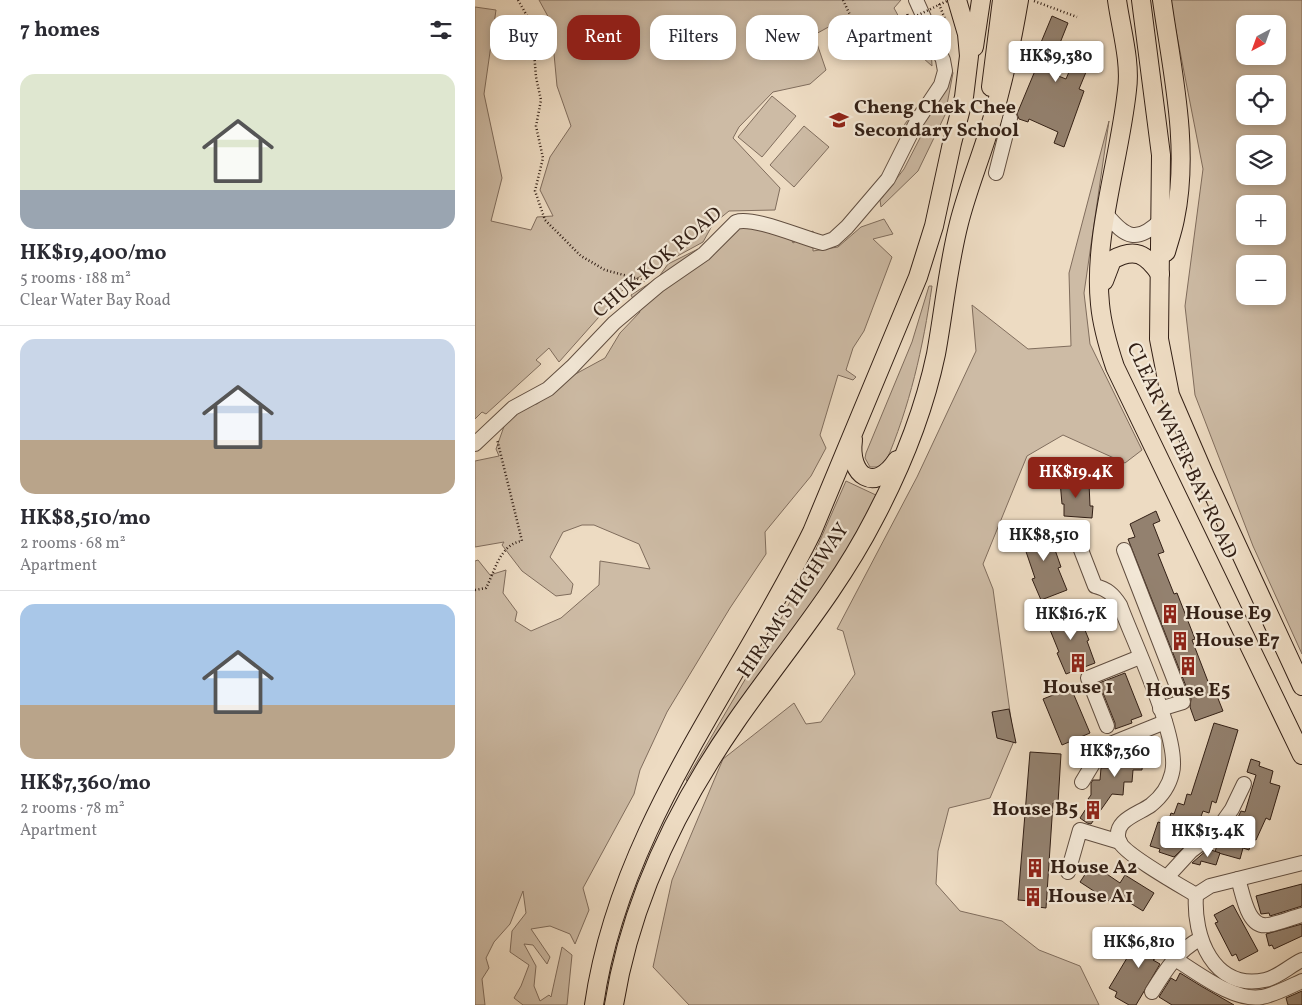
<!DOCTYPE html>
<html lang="en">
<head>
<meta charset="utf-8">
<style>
	:root { --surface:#fff; --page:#f7f7f7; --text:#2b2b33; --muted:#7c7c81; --line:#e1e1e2; --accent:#8f2418 }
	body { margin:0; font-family:Vollkorn,serif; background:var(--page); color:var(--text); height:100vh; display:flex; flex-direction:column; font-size:19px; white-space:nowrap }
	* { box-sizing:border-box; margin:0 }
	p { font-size:16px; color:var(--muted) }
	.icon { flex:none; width:28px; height:28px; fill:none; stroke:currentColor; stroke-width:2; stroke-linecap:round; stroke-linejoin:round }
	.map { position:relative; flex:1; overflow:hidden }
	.side { display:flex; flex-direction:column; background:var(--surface); width:475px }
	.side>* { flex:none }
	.banner { position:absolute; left:15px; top:15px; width:475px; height:45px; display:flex; gap:10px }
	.needle { width:32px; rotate:221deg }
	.tools { position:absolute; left:761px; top:15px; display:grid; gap:10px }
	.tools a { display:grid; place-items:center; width:50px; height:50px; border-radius:10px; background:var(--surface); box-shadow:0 2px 8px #0003; font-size:25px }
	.price { position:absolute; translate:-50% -42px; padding:0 11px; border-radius:5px; background:#fff; color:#222; font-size:16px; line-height:32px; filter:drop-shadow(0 1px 2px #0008) }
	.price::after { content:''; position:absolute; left:50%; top:30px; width:15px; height:11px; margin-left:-8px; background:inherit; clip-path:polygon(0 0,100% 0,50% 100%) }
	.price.selected { background:var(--accent); color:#fff }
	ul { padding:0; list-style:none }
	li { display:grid; align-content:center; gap:10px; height:265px; padding:0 20px }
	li+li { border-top:1px solid var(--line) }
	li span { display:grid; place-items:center; height:155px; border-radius:15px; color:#555 }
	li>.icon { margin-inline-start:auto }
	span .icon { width:90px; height:90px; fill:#fffc; stroke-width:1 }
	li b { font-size:21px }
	h2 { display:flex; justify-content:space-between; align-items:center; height:60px; padding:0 20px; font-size:21px }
	.tag { padding:0 18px; border-radius:15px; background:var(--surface); box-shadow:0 2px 8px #0003; font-size:18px; line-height:45px }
	.tag.selected { background:var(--accent); color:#fff }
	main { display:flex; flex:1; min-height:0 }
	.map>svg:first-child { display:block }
	.green { fill:#cdbba5; stroke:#806d5d; fill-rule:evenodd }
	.building { fill:#93816f; stroke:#321f15; fill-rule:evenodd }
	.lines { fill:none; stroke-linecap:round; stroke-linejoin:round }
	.minor-casing { stroke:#614e40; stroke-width:16 }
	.major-casing { stroke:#321f15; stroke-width:20 }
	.path { stroke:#321f15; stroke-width:2.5; stroke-dasharray:1 2.5; stroke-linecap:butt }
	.minor { stroke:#f3e8d7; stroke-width:14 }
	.major { stroke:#eddbc2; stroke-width:18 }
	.path-bridge { stroke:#321f15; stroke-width:2.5; stroke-dasharray:1 2.5; stroke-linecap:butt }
	.labels { text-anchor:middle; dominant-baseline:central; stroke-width:4.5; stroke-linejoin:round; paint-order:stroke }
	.poi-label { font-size:20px; font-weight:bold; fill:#321f15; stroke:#f3e8d7; text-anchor:start }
	.street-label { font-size:20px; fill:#321f15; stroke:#f3e8d7 }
</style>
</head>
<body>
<main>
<section class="side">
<h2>7 homes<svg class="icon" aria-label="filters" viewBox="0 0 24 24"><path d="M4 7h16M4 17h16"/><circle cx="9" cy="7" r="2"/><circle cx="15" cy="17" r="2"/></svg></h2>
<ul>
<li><span style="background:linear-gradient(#dfe7d0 75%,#9aa5b1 0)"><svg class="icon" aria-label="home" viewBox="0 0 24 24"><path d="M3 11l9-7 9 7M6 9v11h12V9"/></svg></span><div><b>HK$19,400/mo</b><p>5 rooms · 188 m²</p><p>Clear Water Bay Road</p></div></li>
<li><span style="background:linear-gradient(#c9d6e8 65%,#b9a48a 0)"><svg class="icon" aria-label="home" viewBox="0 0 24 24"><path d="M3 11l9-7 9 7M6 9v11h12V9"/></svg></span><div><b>HK$8,510/mo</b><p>2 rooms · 68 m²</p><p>Apartment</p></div></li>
<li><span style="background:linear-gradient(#a9c7e8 65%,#b9a48a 0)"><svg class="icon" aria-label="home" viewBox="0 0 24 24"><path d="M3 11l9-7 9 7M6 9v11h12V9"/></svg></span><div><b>HK$7,360/mo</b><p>2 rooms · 78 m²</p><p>Apartment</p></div></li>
</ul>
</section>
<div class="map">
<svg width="827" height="1005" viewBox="0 0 827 1005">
	<rect width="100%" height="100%" fill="#eddbc2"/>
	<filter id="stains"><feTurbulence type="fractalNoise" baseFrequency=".004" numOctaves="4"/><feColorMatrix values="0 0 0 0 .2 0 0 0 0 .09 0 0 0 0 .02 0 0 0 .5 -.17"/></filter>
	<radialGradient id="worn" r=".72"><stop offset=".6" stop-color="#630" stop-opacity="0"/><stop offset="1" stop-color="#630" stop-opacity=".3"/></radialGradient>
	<g class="green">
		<path d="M64,0H426L419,8L432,32L424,44L409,31L400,33L390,24L368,19L339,35L351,70L335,84L298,92L264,127L258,138L305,188L300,210L254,211L238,224L228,242L155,282L84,362L74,348L61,360L66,364L11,414L7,412L0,419V7L21,10L9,94L27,178L16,221L56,230L62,217L78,216L65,190L75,157L96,126L82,86L76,22Z"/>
		<path d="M695,0H827V654L778,546L720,395L710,306L728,169ZM770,24H802V56H770ZM770,84H802V116H770ZM770,144H802V176H770ZM770,204H802V236H770ZM770,264H802V296H770Z"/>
		<path d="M444,34L456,47L457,66L439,50Z"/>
		<path d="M476,68L478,73L470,115L443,171L406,207L405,200L429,169L446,136L424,132L446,102L454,111Z"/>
		<path d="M297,96L321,116L287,157L263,137Z"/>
		<path d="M634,121L609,293L615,344L667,450L650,463L588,435L552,456L508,564L518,589L539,741L515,798L474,808L463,851L461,884L485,911L527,921L564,950L605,966L624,1005H214L178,967L197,880L248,759L319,703L331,724L346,722L380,674L368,631L362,629L442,477L501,351L497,305L553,349L596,346L594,273Z"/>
		<path d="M329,126L354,147L319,187L295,165Z"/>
		<path d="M280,216L311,226L318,243L338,231V251L363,247L386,227L409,219L418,234L398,239L417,257L389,331L378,348L371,370L381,377L378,380L363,375L345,435L351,448L336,476L290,532L291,554L255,608L192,712L165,770L159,794L108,888L114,910L100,944L95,934L75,926L56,929L75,957L72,964L58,945L49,944L61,966L59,986L65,1001L74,995L76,997L87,947L97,955L92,1005H48L39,998L46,986L54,965L35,952L37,931L51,913L48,891L35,924L19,942L11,958L14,968L7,979L10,1005H0V561L3,560L15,575L31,570L28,593L42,612L40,621L56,631L86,618L124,585L125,561L175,569L164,544L119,525H107L88,532L75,557L98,584L96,594L81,596L47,571L27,545L29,542L0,547V461L24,456L21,449L38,401L62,404L95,377L130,358L145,333L165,312L156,295L183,278L193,264L223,249L227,251Z"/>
		<path d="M454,286H457C448,348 435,406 410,464L406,467H395L390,458L391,453L437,342Z"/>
		<path d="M371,481L403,496L368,561L214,782L211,780L308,615L332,570Z"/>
	</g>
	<g class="building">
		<path d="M577,16L593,23L585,43L603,51L607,42L621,48L604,89L609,91L589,147L579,143L583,132L554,119L553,122L544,119L542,114L562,66L557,64ZM581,53L599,60L591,79L573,72Z"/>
		<path d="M585,481L614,483L615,506H618L617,518L589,516V504H587Z"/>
		<path d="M681,511L685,521L678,524L689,552L683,554L699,594L702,593L720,639L717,640L737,692L740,691L748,711L720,721L715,707L716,699L653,539L660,537L655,524Z"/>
		<path d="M571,524L586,567L583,568L592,590L566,600L557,579L560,578L545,534Z"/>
		<path d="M601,608L614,640L612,641L620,663L591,674L582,653L584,652L571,620Z"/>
		<path d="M650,673L667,716L656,720L657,723L640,729V723L624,683Z"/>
		<path d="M596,688L615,733L587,745L568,699Z"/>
		<path d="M534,709L541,743L522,738L517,712Z"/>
		<path d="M739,723L763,730L741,803L737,801L734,813L728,811L724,822L720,821L714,842L699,857L684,852L685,849L675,846L683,822L692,825L696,813L699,814L703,803L709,805L712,794L716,795Z"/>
		<path d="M658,744L677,745L676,758H668L667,770H658L657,782H649L648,795L637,794L616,824L612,823L605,818L616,801L613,799L616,795V783L618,780H625L626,768H635L636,755L644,756L645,750Z"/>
		<path d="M555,752L586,754L583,803H578L571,908L555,906V901L543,900Z"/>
		<path d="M776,759L785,762L784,766L798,771L795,783L805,786L795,820L791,818L781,840L777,839L774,850L768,848L765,859L740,852L743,842H749L753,831L756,832L766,811L770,812L781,775L772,772Z"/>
		<path d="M733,849L745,853L741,865L726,861L725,865L717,863Z"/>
		<path d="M617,864L645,883L650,875L679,893L668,911L639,893L634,901L605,882Z"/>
		<path d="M827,884V906L795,916L794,913L786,914L781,896Z"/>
		<path d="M758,905L783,951L764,961L761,954L757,956L740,923L743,922L739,915Z"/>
		<path d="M827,924V936L799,949L797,945L794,946L791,934Z"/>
		<path d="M667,933L678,940L688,934L697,949L678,960L685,964L661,1005H654L640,997L642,992L634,988Z"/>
		<path d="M705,973L726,986L759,1005H697L684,997L696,978L701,981Z"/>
		<path d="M827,991V1005H813L811,998Z"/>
	</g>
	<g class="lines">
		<g class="minor-casing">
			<g id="minor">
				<path d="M521,173L535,118"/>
				<path d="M632,215C651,238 662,243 685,221"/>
				<path d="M0,444L38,408L73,389L97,367L139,323L184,285L229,254L261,222C278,216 328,238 348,243L359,239L372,227L413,179L442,121L466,85L470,71L468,60L441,0"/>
				<path d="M601,537L620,586C632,589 638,594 645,605C658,641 706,740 697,773C694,786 686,797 676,805C664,814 637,820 644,841C649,854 706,886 721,895"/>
				<path d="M649,550L708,702L685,709"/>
				<path d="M632,726L613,678L665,657"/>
				<path d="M607,782L628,747L690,722"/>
				<path d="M593,872L605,830L645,842"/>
				<path d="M692,877L716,851L740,833L757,809L769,784"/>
				<path d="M763,879C768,893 772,929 793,925C804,923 816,918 827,915"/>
				<path d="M721,895C718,936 738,991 790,980C804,977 814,966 827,960"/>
				<path d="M721,895L735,886L827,863"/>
				<path d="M700,959C723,973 759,1002 787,997C801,994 814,987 827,981"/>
				<path d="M677,992C690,971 703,950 725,939"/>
			</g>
		</g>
		<g class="major-casing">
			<g id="major">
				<path d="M642,0C646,29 656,62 652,90C645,158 618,237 625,304C627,326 633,346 640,367L827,755"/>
				<path d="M666,0L686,155L684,339L695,395L729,474L827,686"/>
				<path d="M687,0C697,71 715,147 700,219C698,230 694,241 691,252"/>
				<path d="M499,47L506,0"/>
				<path d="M516,87L527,0"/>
				<path d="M629,281L637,260C660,247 671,254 685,274"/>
				<path d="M378,440C373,476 400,494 422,460"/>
				<path d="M119,1005C144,829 261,687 337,532L443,277L459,226L477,143L489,97L494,56L492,34L482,0"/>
				<path d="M139,1005C155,904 202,807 260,723C307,655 361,593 399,519C427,466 449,411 461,354C469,310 473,266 484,223C491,195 502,167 511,139C526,94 536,47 544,0"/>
			</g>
		</g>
		<g class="path">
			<path d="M43,0L64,37L59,52L61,77L66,100L61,126L68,158L60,191L70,220L106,256L130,270L171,281"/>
			<path d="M368,0L376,17"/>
			<path d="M559,1L602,17"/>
			<path d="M464,4L472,24"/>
			<path d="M431,54L439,40L432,13"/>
			<path d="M0,590L11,588C20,571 25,544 47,541L22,439"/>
		</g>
		<use href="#minor" class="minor"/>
		<use href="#major" class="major"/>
		<path class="path-bridge" d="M433,20L474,0"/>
	</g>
	<defs>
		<g id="school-bare" transform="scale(1.5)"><path d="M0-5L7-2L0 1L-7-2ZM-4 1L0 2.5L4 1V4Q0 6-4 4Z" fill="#8f2418" stroke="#f3e8d7" stroke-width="2.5" paint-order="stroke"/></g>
		<g id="building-bare" transform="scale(1.5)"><path d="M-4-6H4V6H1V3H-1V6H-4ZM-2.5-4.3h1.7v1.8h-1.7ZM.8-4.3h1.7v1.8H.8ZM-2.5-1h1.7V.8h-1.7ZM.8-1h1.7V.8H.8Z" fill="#8f2418" stroke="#f3e8d7" stroke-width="2.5" paint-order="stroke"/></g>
	</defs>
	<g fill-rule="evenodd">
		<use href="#school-bare" x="364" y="120"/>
		<use href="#building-bare" x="695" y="614"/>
		<use href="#building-bare" x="705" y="641"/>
		<use href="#building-bare" x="603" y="663"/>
		<use href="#building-bare" x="713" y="666"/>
		<use href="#building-bare" x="618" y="810"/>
		<use href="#building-bare" x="560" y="868"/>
		<use href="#building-bare" x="558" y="897"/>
	</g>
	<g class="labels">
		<g class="poi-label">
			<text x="379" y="108">Cheng Chek Chee<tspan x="379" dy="23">Secondary School</tspan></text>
			<text x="710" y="614">House E9</text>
			<text x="720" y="641">House E7</text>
			<text x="603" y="688" text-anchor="middle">House 1</text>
			<text x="713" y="691" text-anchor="middle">House E5</text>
			<text x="603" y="810" text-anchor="end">House B5</text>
			<text x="575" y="868">House A2</text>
			<text x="573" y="897">House A1</text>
		</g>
		<g class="street-label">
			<text transform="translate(183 263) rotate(-40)">CHUK KOK ROAD</text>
			<text transform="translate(706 451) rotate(65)">CLEAR WATER BAY ROAD</text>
			<text transform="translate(319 601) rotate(-56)">HIRAM'S HIGHWAY</text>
		</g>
	</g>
	<rect width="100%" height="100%" filter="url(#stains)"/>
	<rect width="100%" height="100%" fill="url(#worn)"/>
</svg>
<div class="tools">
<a><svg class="needle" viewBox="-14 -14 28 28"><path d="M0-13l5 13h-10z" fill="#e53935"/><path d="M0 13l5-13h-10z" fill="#7c7c81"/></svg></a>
<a><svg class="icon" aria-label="locate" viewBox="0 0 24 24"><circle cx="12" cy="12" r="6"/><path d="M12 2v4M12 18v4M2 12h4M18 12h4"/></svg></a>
<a><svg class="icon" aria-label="layers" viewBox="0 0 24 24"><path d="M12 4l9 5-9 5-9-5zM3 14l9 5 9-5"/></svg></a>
<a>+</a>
<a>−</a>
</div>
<b class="price" style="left:581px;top:83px">HK$9,380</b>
<b class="price selected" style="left:601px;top:499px">HK$19.4K</b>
<b class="price" style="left:569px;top:562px">HK$8,510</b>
<b class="price" style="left:596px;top:641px">HK$16.7K</b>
<b class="price" style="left:640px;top:778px">HK$7,360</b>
<b class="price" style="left:733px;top:858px">HK$13.4K</b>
<b class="price" style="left:664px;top:969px">HK$6,810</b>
<div class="banner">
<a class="tag">Buy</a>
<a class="tag selected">Rent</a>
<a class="tag">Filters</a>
<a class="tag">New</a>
<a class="tag">Apartment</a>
</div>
</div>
</main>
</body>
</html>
